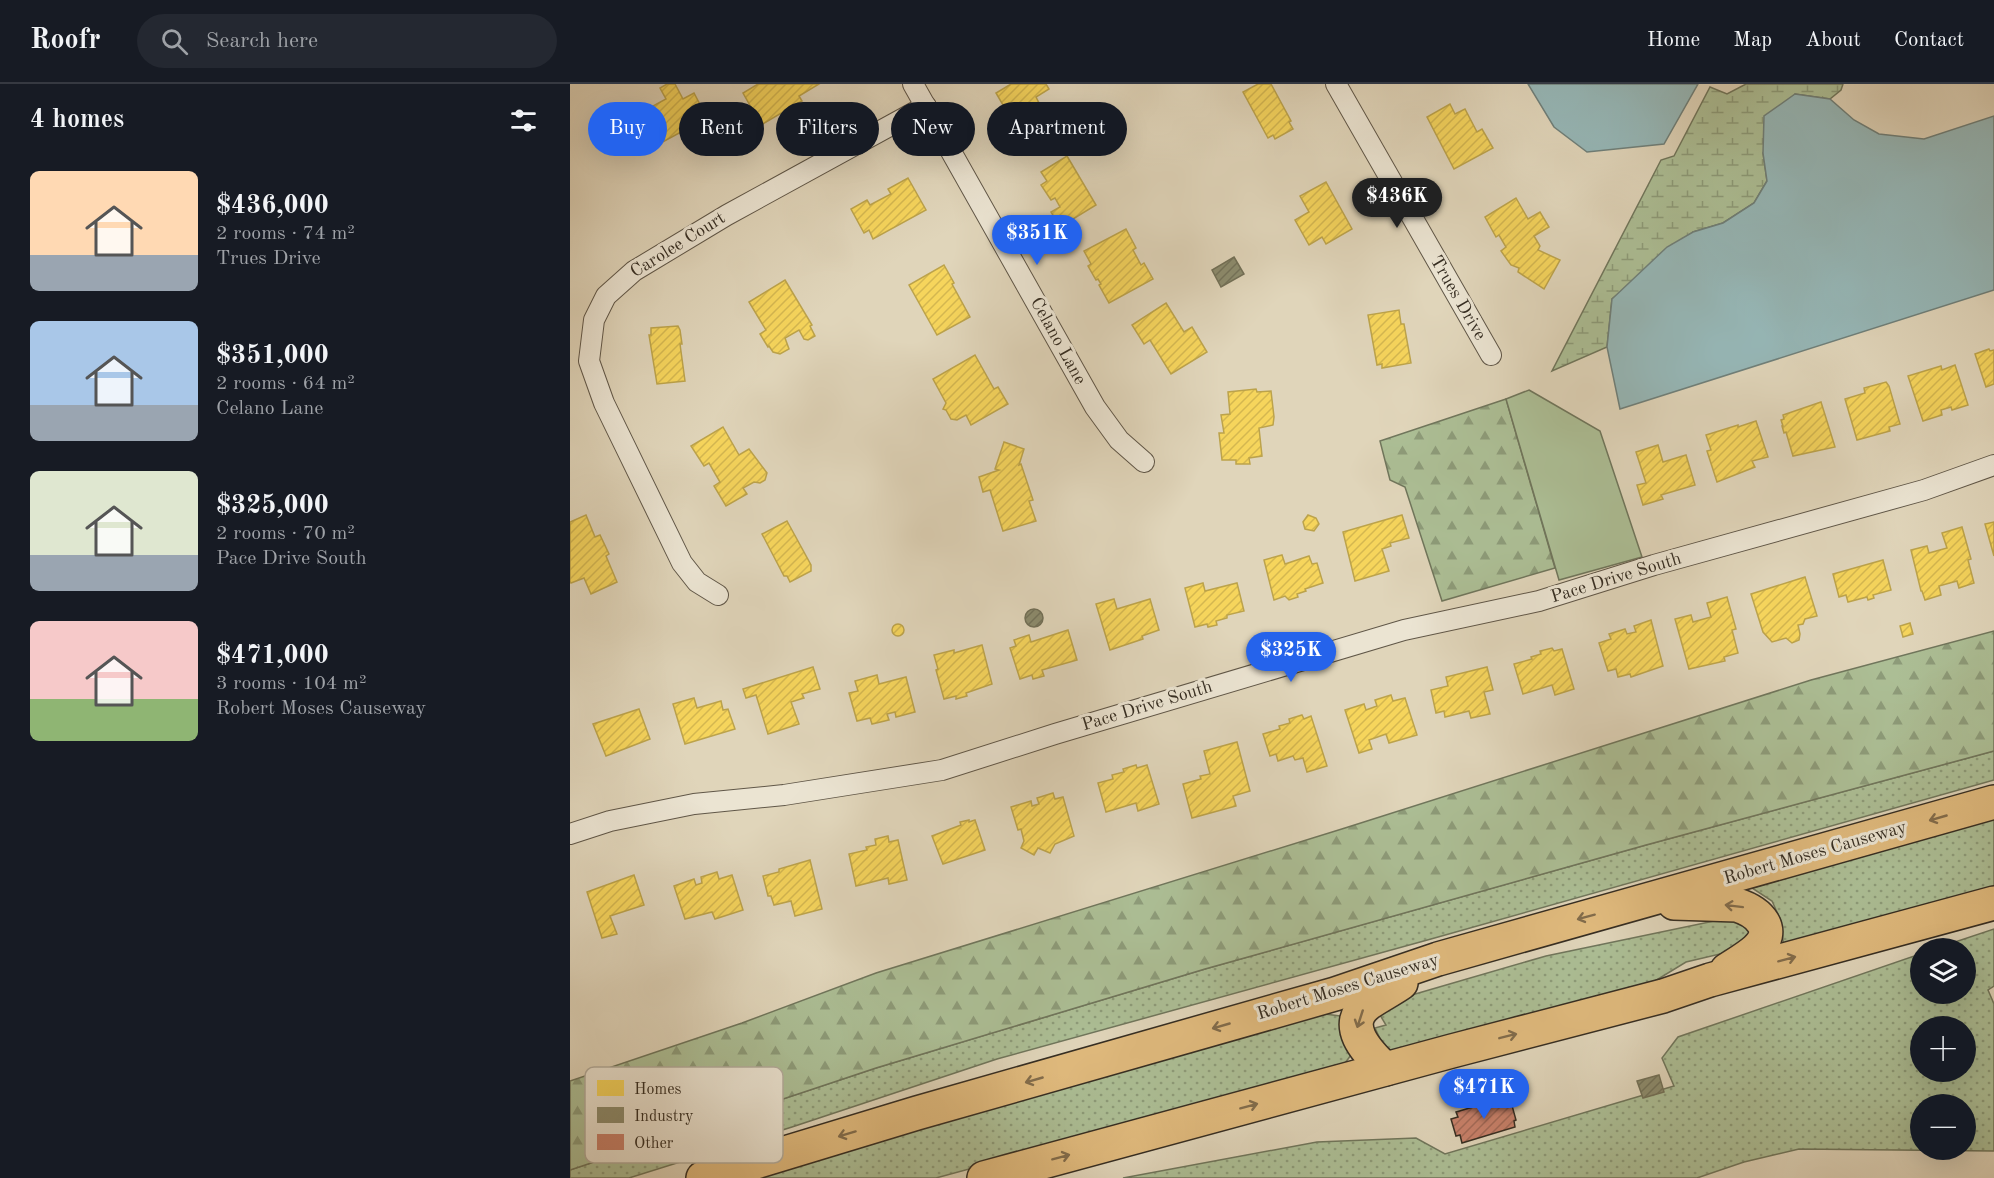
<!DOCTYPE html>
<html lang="en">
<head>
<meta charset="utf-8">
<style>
	:root { --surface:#171b24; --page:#242831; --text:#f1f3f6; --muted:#9ea1a6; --line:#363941; --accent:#2563eb }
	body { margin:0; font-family:"Old Standard TT",serif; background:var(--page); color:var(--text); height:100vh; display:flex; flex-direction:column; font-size:22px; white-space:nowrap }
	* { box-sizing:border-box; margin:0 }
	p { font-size:20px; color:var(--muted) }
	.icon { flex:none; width:33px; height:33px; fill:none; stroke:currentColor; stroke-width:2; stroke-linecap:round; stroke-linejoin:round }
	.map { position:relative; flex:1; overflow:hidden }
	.panel { display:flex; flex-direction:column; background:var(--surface); width:570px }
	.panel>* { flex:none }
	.top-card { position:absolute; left:18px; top:18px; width:570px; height:54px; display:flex; gap:12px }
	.tools { position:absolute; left:1340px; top:854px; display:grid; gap:12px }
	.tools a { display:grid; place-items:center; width:66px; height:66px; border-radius:50%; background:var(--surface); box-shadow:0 6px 24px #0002; font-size:30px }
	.price { position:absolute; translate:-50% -51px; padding:0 14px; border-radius:21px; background:var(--accent); color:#fff; font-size:20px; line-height:39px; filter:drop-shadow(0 2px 3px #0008) }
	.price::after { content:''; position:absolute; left:50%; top:36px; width:18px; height:14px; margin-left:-9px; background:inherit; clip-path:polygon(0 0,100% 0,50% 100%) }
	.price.current { background:#222; color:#fff }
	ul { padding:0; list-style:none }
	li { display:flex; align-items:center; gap:18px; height:150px; padding:0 30px }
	li span { display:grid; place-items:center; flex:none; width:168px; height:120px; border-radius:9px; color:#555 }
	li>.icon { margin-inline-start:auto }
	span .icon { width:72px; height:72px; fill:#fffc; stroke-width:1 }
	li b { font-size:26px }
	h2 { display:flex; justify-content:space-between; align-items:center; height:72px; padding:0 30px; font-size:26px }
	.pill { padding:0 21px; border-radius:27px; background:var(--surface); box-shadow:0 6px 24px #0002; font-size:21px; line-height:54px }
	.pill.current { background:var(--accent); color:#fff }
	header { display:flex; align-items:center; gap:36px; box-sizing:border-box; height:84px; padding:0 30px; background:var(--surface); border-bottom:2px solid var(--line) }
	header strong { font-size:28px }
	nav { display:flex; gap:33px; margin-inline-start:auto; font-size:21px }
	.search { width:420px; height:54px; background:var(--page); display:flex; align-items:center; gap:15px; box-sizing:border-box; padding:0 21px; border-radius:33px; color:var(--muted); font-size:22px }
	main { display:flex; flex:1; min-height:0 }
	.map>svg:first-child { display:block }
	.grass { fill:url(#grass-dots); stroke:#70765c; stroke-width:1.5; fill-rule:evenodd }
	.forest { fill:url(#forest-firs); stroke:#70765c; stroke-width:1.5 }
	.wetland { fill:url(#wetland-marsh); stroke:#70765c; stroke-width:1.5 }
	.green { fill:#acbe95; stroke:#70765c; stroke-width:1.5 }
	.water { fill:#96b7b7; stroke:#6f807b; stroke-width:1.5 }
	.homes { fill:url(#homes-hatch); stroke:#bca34b; stroke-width:1.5 }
	.industry { fill:url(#industry-hatch); stroke:#727057; stroke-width:1.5 }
	.building { fill:url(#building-hatch); stroke:#352d22; stroke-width:1.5 }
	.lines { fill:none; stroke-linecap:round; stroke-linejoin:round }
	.street-casing { stroke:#605748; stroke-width:22 }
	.highway-casing { stroke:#352d22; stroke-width:36 }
	.street { stroke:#ebe4d2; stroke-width:20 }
	.highway { stroke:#e0ba7d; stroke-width:33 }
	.oneway { stroke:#826c4b }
	.labels { text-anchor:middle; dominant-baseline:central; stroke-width:6; stroke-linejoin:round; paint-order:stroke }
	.street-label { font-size:18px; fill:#352d22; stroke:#ebe4d2 }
	.key { fill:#ebe4d2; stroke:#b4ad9d; stroke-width:1.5 }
	.key-label { font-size:16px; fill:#352d22 }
</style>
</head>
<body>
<header>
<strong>Roofr</strong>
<div class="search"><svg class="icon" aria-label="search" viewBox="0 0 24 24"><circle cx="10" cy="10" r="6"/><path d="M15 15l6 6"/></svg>Search here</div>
<nav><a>Home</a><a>Map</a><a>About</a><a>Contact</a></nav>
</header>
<main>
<section class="panel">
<h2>4 homes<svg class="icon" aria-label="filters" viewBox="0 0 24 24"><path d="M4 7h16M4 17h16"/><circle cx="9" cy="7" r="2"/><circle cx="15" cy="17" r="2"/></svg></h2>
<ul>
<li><span style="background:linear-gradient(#ffd9b3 70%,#9aa5b1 0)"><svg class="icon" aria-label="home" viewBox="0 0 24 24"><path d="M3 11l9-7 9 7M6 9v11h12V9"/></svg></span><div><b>$436,000</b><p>2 rooms · 74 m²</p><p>Trues Drive</p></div></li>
<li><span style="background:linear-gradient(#a9c7e8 70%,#9aa5b1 0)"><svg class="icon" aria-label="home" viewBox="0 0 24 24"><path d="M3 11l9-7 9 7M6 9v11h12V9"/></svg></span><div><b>$351,000</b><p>2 rooms · 64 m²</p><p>Celano Lane</p></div></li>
<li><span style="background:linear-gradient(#dfe7d0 70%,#9aa5b1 0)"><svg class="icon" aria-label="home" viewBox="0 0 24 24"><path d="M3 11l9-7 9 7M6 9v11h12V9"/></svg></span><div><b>$325,000</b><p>2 rooms · 70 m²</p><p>Pace Drive South</p></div></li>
<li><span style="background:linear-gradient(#f6c9c9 65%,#8fb573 0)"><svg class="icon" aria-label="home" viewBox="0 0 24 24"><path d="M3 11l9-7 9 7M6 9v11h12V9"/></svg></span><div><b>$471,000</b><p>3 rooms · 104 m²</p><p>Robert Moses Causeway</p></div></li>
</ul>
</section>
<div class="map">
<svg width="1424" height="1094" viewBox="0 0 1424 1094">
	<defs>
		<pattern id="grass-dots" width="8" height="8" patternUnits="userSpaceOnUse" patternTransform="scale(1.5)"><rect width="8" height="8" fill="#acbe95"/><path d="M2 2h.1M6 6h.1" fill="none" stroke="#8d9b79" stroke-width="1.8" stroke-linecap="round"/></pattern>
		<pattern id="forest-firs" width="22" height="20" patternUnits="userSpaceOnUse" patternTransform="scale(1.5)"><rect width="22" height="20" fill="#acbe95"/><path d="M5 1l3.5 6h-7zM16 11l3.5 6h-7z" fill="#8d9b79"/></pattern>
		<pattern id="wetland-marsh" width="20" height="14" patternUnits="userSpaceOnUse" patternTransform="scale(1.5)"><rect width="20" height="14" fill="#acbe95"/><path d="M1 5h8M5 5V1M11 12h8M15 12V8" fill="none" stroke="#8d9b79"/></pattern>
		<pattern id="homes-hatch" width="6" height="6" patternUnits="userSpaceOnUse" patternTransform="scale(1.5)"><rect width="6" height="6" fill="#f6d55c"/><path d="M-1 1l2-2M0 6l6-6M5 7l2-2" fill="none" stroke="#d4b750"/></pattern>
		<pattern id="industry-hatch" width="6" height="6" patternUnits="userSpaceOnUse" patternTransform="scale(1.5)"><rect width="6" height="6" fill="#8c8c6e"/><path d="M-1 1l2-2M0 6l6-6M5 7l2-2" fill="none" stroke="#73735a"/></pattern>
		<pattern id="building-hatch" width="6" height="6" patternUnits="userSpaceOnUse" patternTransform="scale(1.5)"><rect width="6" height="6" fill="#c9816b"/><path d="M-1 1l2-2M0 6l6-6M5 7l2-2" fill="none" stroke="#a46a58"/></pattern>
	</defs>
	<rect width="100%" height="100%" fill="#e0d5ba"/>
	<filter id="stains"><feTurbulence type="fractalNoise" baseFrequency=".00333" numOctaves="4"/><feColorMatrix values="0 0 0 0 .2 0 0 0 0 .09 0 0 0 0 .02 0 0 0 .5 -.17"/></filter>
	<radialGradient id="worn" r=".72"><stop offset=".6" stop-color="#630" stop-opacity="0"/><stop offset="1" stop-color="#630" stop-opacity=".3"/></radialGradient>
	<g class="grass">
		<path d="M1424,667V696L861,855L427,975L222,1043L59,1094H0V1086L306,984L635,885L1076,761Z"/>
		<path d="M1424,735V807L1214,866L1211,837L1202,817L1182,804Z"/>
		<path d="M1168,832L1180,833V863L1116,878L1080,900L822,967L813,961L805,944L816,941L807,926L811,920L976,872Z"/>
		<path d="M1424,845V902L1418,906L1424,920V1067L1229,1065L1174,1078L1127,1094H553L747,1058L846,1054L875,1070L1104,1002L1092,974L1108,953L1350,870V909H1395V864H1367ZM1350,942H1395V987H1350ZM1350,1020H1395V1065H1350Z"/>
		<path d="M755,930L770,932L776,941L784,967L775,979L590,1033L366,1094H163Z"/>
	</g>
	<g class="forest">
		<path d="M936,315L985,484L872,517L835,403L820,396L810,357Z"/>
		<path d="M1424,547V667L1076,761L635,885L306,984L0,1086V997L172,939L306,889L775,744L1241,596Z"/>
	</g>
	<path class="wetland" d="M1176,0H1273L1271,6L1260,15L1225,10L1193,69L1197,97L1184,119L1153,139L1123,148L1042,215L1037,263L982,287L1091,76L1104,72L1140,3L1157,10Z"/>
	<path class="green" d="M959,306L1030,347L1072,473L989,496L936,315Z"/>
	<g class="water">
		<path d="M958,0H1128L1094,60L1017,68L984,43Z"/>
		<path d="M1225,10L1260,15L1284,36L1309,50L1354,55L1424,32V206L1050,325L1037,263L1042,215L1097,163L1123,148L1153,139L1184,119L1197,97L1193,69L1194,32Z"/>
	</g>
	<g class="homes">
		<path d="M97,0H105L113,15L124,9L137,34L89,60L72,28L96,15L90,4Z"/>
		<path d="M188,0H249L229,12L232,17L191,41L173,9Z"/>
		<path d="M441,0H476L479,5L466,13L484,48L448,66L438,50L447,45L426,9Z"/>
		<path d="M688,0H701L721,37L719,38L723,45L705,55L703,51L698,54L673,8Z"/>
		<path d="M880,20L885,30L895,25L907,48L912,45L923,64L884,85L857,33Z"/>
		<path d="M497,72L526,121L490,143L481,128L490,123L485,114L481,116L471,101L477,97L471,88Z"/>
		<path d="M338,94L356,126L303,155L299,146L294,149L281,125L297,116L300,121L321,110L318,105Z"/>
		<path d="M756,98L782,145L756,160L752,153L739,161L725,136L739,128L730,112Z"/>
		<path d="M946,114L958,135L970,128L979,143L964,152L970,162L968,166L990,176L974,205L948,188L949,184L941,181L931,167L936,163L929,151L926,153L915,133Z"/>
		<path d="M556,145L566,164L563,166L571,181L574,179L583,195L539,219L529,201L531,200L528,195L526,196L518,182L521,180L514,167Z"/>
		<path d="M374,181L384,199L382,200L400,233L367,251L339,201Z"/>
		<path d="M215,196L242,241L240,242L245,252L238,256L234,255L229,246L215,254L219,265L210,270L203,268L199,262L198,263L190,250L196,246L179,218Z"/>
		<path d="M596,219L614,248L622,243L637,268L601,290L580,256L574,260L562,241Z"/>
		<path d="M829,226L831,240H834L841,279L812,284V280L807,281L798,231Z"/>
		<path d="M108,242L110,246L112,260H110L115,297L87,300L79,251H81V244Z"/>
		<path d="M1419,265L1420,267L1424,266V300L1416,303L1405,270Z"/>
		<path d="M405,271L424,305L428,303L438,320L401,341L396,331L387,336L381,335L376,326L373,325L376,319L363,295Z"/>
		<path d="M1385,281L1398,321L1382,326L1381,323L1371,326L1372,331L1353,337L1338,292L1371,282L1372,286Z"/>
		<path d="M1316,298L1319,302L1330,340L1319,343L1320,347L1287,356L1275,315L1295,309L1294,304Z"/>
		<path d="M686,305L687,308L701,307L704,333L703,341L689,344L692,372L679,374L680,380H666V376H652L649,349H654L651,331L660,330L658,308Z"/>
		<path d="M1251,318L1265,363L1223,372L1216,348L1214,349L1212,342H1213L1211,336L1214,335L1213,331Z"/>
		<path d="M1186,337L1198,373L1182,377L1185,383L1147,398L1137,367L1141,366L1136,351L1168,341V343Z"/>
		<path d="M153,343L169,371L179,365L197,389L195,396L190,399L184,398L173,404L177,410L156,422L144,402L150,398L139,379L134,382L121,362Z"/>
		<path d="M434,358L454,365L449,381L451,380L463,416L459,417L466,437L433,447L420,406L413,408L409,393L429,386L425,385Z"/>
		<path d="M1088,361L1093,378L1116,371L1125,401L1091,411L1093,415L1073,421L1067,401L1076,399L1066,368Z"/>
		<path d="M16,431L25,453L30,451L39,470L36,472L47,498L21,510L14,494L1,499L0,497V438Z"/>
		<path d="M738,431L746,434L749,440L744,447L735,445L733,438Z"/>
		<path d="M832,431L839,454L820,459L821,462L812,465L819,487L785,497L773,448Z"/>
		<path d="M217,437L241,481V487L220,498L217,492H214L192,450Z"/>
		<path d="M1424,438V472L1415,440Z"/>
		<path d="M1392,443L1401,475L1398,476L1404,499L1389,504L1387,497L1369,502L1371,511L1355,516L1352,507H1351L1341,466L1357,462L1359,469L1377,464L1372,449Z"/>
		<path d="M712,471L715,480L739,472L742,480L747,479L753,499L735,505L736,507L727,510L728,513L719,516L715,512L704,516L694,476Z"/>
		<path d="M1313,476L1321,506L1303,511L1304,514L1298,516L1297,513L1278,518L1276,511L1269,513L1263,490Z"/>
		<path d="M1235,493L1247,532L1235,535L1233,540L1228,541L1230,550L1229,556L1222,559L1216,554L1202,558L1193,548L1181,510Z"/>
		<path d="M633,499L635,507L667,499L674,527L657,531V534L646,537L647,541L638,543L637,540L625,543L615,504Z"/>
		<path d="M1157,513L1166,545L1162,546L1168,569L1154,573L1155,577L1119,585L1105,535L1121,531L1123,538L1141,533L1137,519Z"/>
		<path d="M544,515L547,525L580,515L589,546L572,552L573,555L540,566L526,520Z"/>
		<path d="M1081,536L1093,582L1061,593L1060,590L1048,593L1046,585L1038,587L1029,559L1041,555L1039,550L1055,545L1057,550L1066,548L1064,542Z"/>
		<path d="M1340,539L1343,550L1333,553L1330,542Z"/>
		<circle cx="328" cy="546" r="6"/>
		<path d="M498,546L507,576L472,586L474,592L463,595L462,591L450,595L440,564L446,562L444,556L459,551L461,558Z"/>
		<path d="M412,561L422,600L396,609L397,612L386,615V612L374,615L366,586L368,585L364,571L384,566V569Z"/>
		<path d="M982,564L984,567L992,565L1004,605L985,611L982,601L953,610L944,580L962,575L961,573L971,570L970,567Z"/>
		<path d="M243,583L250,605L232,610L234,614L221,618L229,640L198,650L186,611L176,614L173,605Z"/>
		<path d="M917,583L923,606L914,608L920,630L901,634L899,627L875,633L874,627L866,629L861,606L878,602L876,593Z"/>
		<path d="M307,591L309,600L336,593L345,628L326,633L325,628L317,630L319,636L302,640L300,634L287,637L279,609L288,607L285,597Z"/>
		<path d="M821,611L823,617L835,614L847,651L819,659L816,650L799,656L802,665L789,669L775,626L794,620L796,626L807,622L805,616Z"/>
		<path d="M124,614L127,624L151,617L153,626L158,625L165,645L115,660L103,620Z"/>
		<path d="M69,625L80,655L36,672L23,640Z"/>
		<path d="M732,631L734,635L741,632L757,682L737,688L733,674L725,676L723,672L708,677L706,670L700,672L693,650L710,645L709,642L720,639L719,635Z"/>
		<path d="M667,658L680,707L663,712L666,722L622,734L613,700L631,695L630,692L640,690L634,667Z"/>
		<path d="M566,681L567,684L577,681L589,720L568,727L566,719L536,728L528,699L543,695L542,691L554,688L553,685Z"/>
		<path d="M483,709L485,715L493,713L504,752L485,760L480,769L468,764L464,771L451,764L454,757L451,745L448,746L441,723L461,717L462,722L469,720L467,714Z"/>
		<path d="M399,736V738L405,736L415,766L373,780L362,752L391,741L390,738Z"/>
		<path d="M318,752L319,758L328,756L337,796L319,800L318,794L286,802L279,770L297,766L296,763L306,761L305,755Z"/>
		<path d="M240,776L252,825L225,832L221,817L204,821L201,812H198L193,792L209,788V785Z"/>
		<path d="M147,788L149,795L162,791L173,826L145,835L142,828L115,835L104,802L124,795L126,801L132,799L131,793Z"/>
		<path d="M64,791L74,821L40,832L47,850L32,854L17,808Z"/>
	</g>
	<g class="industry">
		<path d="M664,173L674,190L651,203L642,186Z"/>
		<circle cx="464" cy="534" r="9"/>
		<path d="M1089,991L1094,1008L1073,1014L1067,997Z"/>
	</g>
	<path class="building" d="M934,1014L936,1020L941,1018L946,1036L944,1037L945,1043L892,1059L890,1051L886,1052L881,1035L888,1033L886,1028Z"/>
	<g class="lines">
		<g class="street-casing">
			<g id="street">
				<path d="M343,0L525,323L549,356L574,378"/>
				<path d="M766,0L921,271"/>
				<path d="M148,511L127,498L112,479L34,319L19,277L24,236L36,212L64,187L157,131L356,22"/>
				<path d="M0,750L40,737L124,720L214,711L372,686L485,650L834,546L969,517L1084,481L1354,406L1424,381"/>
			</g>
		</g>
		<g class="highway-casing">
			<g id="highway">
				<path d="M1104,819L1167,821C1189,828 1208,846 1186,866C1177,874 1166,880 1157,886"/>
				<path d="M815,985C797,968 770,940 799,919C809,912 821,906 831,899"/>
				<path d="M133,1094L347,1029L765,910L868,875L1424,718"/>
				<path d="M414,1094L882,967L1093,912L1140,896L1424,819"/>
			</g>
		</g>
		<use href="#street" class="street"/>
		<use href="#highway" class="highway"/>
	</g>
	<defs><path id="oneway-shaft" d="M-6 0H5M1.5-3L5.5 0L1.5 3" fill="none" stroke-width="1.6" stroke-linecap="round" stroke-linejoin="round" transform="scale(1.5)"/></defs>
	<g class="oneway">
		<use href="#oneway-shaft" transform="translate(1368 734) rotate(164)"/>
		<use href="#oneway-shaft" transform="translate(1164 822) rotate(-173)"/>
		<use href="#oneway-shaft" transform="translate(1016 833) rotate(165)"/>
		<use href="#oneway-shaft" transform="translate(1217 875) rotate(-15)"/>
		<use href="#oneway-shaft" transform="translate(790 935) rotate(108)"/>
		<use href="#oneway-shaft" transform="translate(651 942) rotate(164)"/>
		<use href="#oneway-shaft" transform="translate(938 952) rotate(-14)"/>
		<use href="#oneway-shaft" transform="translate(464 996) rotate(164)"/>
		<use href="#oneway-shaft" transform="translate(679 1022) rotate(-15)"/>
		<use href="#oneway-shaft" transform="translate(277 1050) rotate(163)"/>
		<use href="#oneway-shaft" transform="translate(491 1073) rotate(-15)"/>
	</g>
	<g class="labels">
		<g class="street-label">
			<text transform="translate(108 161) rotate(-32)">Carolee Court</text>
			<text transform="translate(888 214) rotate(60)">Trues Drive</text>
			<text transform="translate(488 257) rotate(61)">Celano Lane</text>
			<text transform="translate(1046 494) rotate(-17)">Pace Drive South</text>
			<text transform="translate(577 622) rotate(-17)">Pace Drive South</text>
			<text transform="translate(1245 769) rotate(-16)">Robert Moses Causeway</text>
			<text transform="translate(778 903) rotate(-17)">Robert Moses Causeway</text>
		</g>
	</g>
	<rect x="15" y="983" width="198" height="96" rx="9" class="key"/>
	<rect x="27" y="996" width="27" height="16" fill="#f6d55c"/>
	<rect x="27" y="1023" width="27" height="16" fill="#8c8c6e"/>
	<rect x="27" y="1050" width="27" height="16" fill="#c9816b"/>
	<g class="key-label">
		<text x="64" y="1010">Homes</text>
		<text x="64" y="1037">Industry</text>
		<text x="64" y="1064">Other</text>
	</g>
	<rect width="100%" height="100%" filter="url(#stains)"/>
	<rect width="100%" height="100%" fill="url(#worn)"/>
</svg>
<div class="tools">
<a><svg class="icon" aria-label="layers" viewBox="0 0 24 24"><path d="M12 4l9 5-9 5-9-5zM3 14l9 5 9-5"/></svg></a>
<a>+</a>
<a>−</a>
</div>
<b class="price current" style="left:827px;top:145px">$436K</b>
<b class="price" style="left:467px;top:182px">$351K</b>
<b class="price" style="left:721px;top:599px">$325K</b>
<b class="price" style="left:914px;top:1036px">$471K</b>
<div class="top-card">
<a class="pill current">Buy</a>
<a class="pill">Rent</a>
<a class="pill">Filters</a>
<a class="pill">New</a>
<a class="pill">Apartment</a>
</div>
</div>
</main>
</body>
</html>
